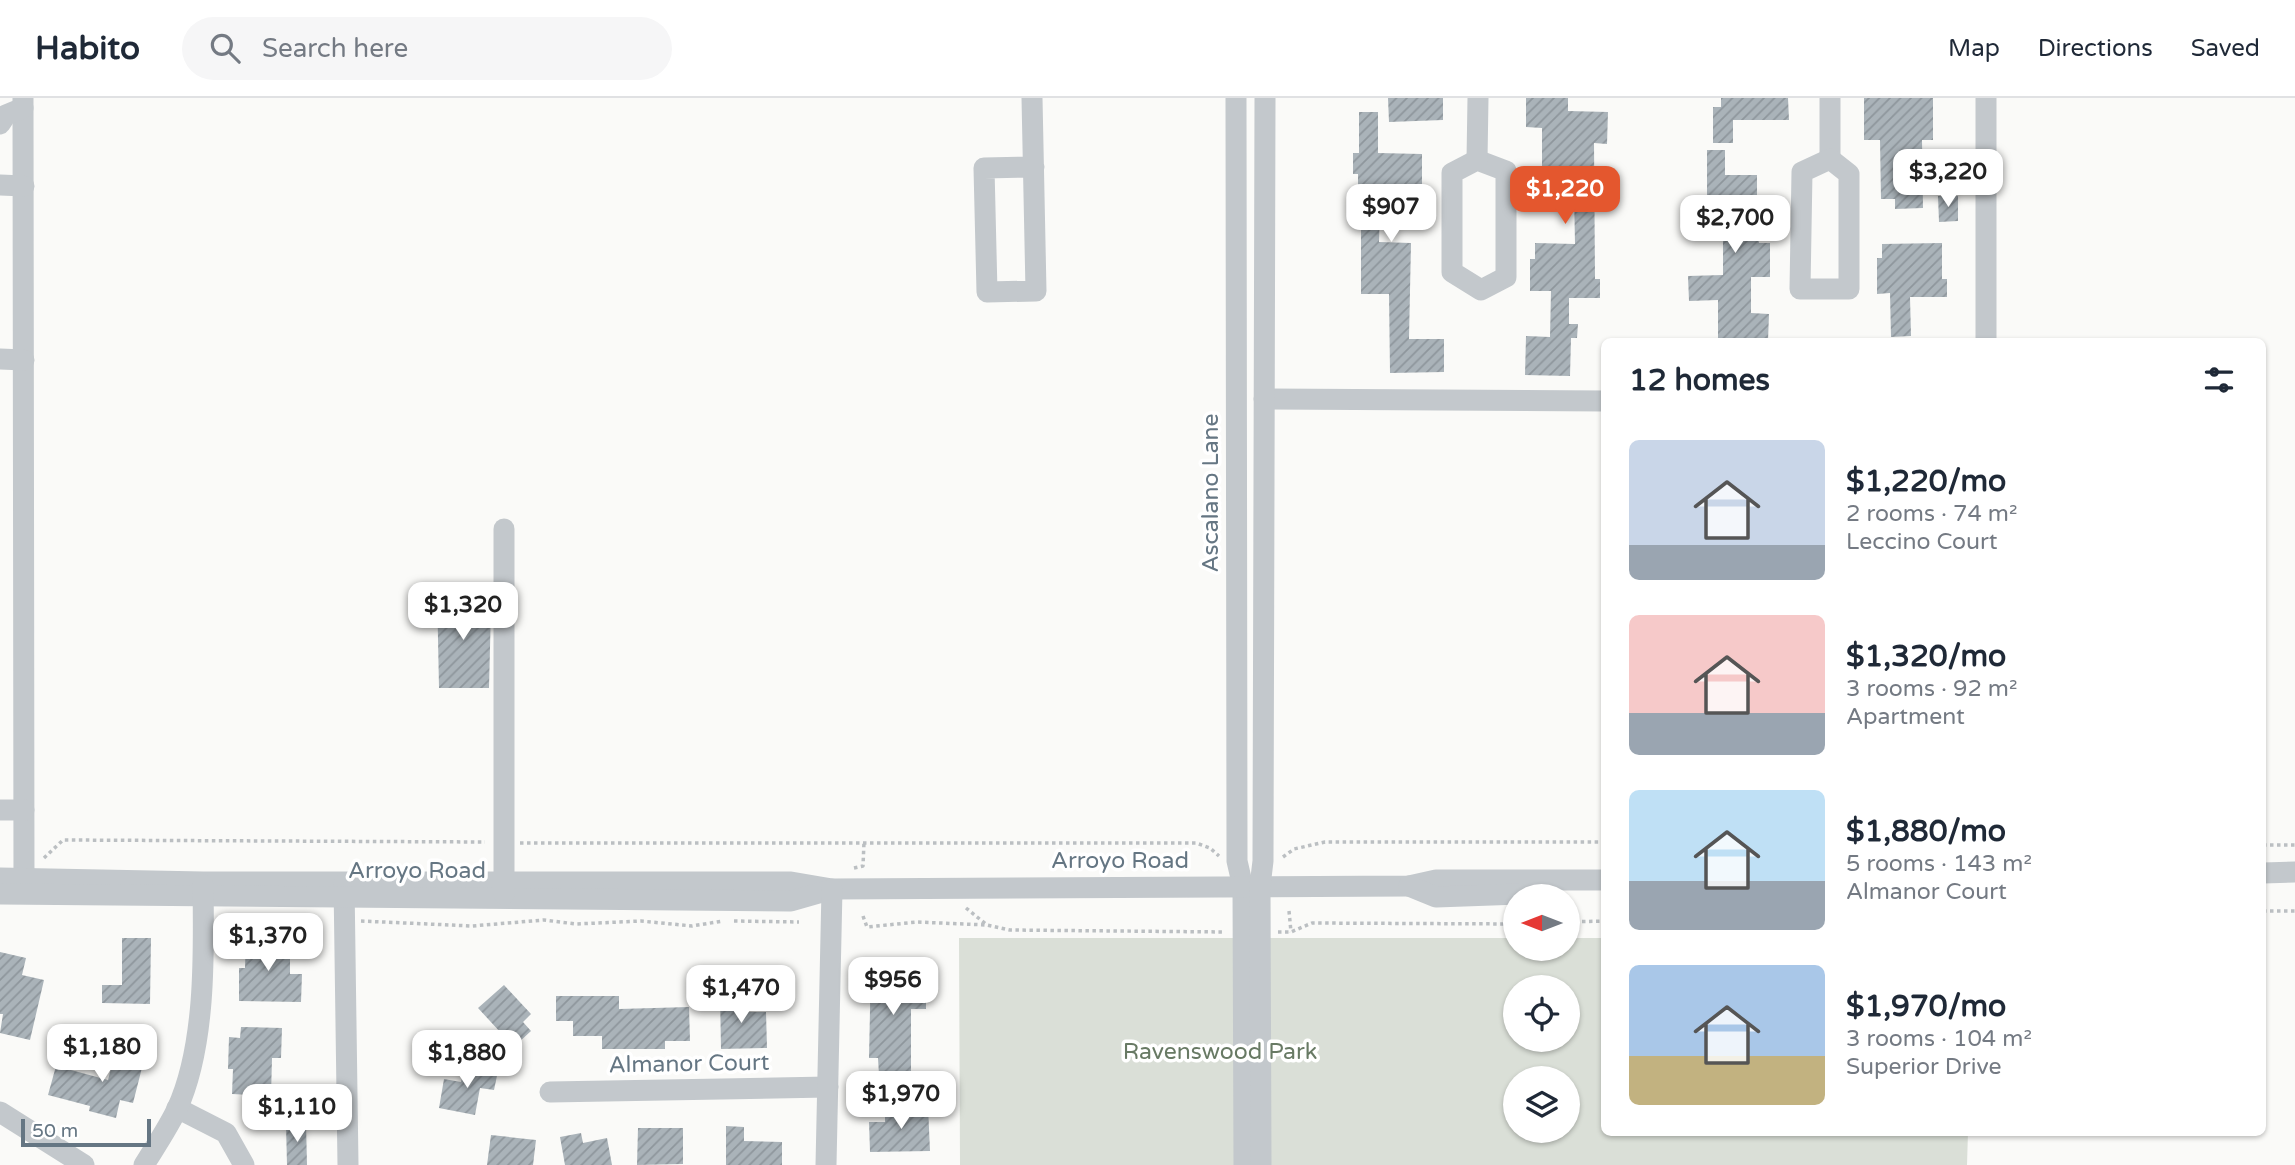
<!DOCTYPE html>
<html lang="en">
<head>
<meta charset="utf-8">
<style>
	:root { --surface:#fff; --page:#f6f6f7; --text:#1f2937; --muted:#747a83; --line:#e0e1e3; --accent:#e4572e }
	body { margin:0; font-family:"Varela Round",sans-serif; background:var(--page); color:var(--text); height:100vh; display:flex; flex-direction:column; font-size:26px; white-space:nowrap }
	* { box-sizing:border-box; margin:0 }
	p { font-size:23px; color:var(--muted) }
	.icon { flex:none; width:38px; height:38px; fill:none; stroke:currentColor; stroke-width:2; stroke-linecap:round; stroke-linejoin:round }
	.map { position:relative; flex:1; overflow:hidden }
	.side { position:absolute; left:1601px; top:240px; width:665px; height:798px; display:flex; flex-direction:column; background:var(--surface); border-radius:10px; box-shadow:0 2px 5px #0004 }
	.side>* { flex:none }
	.needle { width:46px; rotate:270deg }
	.buttons { position:absolute; left:1503px; top:786px; display:grid; gap:14px }
	.buttons a { display:grid; place-items:center; width:77px; height:77px; border-radius:50%; background:var(--surface); box-shadow:0 2px 5px #0004; font-size:35px }
	.scale { position:absolute; left:21px; bottom:18px; width:130px; box-sizing:border-box; padding-left:7px; border:4px solid #657683; border-top:0; font-size:19px; line-height:24px; white-space:nowrap; color:#657683; -webkit-text-stroke:5px #fff; paint-order:stroke }
	.price { position:absolute; translate:-50% -60px; padding:0 16px; border-radius:14px; background:#fff; color:#222; font-size:23px; line-height:46px; filter:drop-shadow(0 2px 4px #0008) }
	.price::after { content:''; position:absolute; left:50%; top:42px; width:21px; height:16px; margin-left:-10px; background:inherit; clip-path:polygon(0 0,100% 0,50% 100%) }
	.price.selected { background:var(--accent); color:#fff }
	ul { padding:0; list-style:none }
	li { display:flex; align-items:center; gap:21px; height:175px; padding:0 28px }
	li span { display:grid; place-items:center; flex:none; width:196px; height:140px; border-radius:10px; color:#555 }
	li>.icon { margin-inline-start:auto }
	span .icon { width:84px; height:84px; fill:#fffc; stroke-width:1 }
	li b { font-size:30px }
	h2 { display:flex; justify-content:space-between; align-items:center; height:84px; padding:0 28px; font-size:30px }
	header { display:flex; align-items:center; gap:42px; box-sizing:border-box; height:98px; padding:0 35px; background:var(--surface); border-bottom:2px solid var(--line) }
	header strong { font-size:33px }
	nav { display:flex; gap:38px; margin-inline-start:auto; font-size:24px }
	.search { width:490px; height:63px; background:var(--page); display:flex; align-items:center; gap:18px; box-sizing:border-box; padding:0 24px; border-radius:38px; color:var(--muted); font-size:26px }
	.map>svg:first-child { display:block }
	.park { fill:#dadfd7; fill-rule:evenodd }
	.building { fill:url(#building-hatch) }
	.lines { fill:none; stroke-linecap:round; stroke-linejoin:round }
	.path { stroke:#bbbfc2; stroke-width:3.5; stroke-dasharray:3.5 3.5; stroke-linecap:butt }
	.minor { stroke:#c3c8cc; stroke-width:21 }
	.labels { text-anchor:middle; dominant-baseline:central; stroke-width:7; stroke-linejoin:round; paint-order:stroke }
	.street-label { font-size:23px; fill:#657683; stroke:#fff }
	.park-label { font-size:23px; fill:#687a64; stroke:#fff }
</style>
</head>
<body>
<header>
<strong>Habito</strong>
<div class="search"><svg class="icon" aria-label="search" viewBox="0 0 24 24"><circle cx="10" cy="10" r="6"/><path d="M15 15l6 6"/></svg>Search here</div>
<nav><a>Map</a><a>Directions</a><a>Saved</a></nav>
</header>
<div class="map">
<svg width="2295" height="1067" viewBox="0 0 2295 1067">
	<defs>
		<pattern id="building-hatch" width="6" height="6" patternUnits="userSpaceOnUse" patternTransform="scale(1.75)"><rect width="6" height="6" fill="#aab3b9"/><path d="M-1 1l2-2M0 6l6-6M5 7l2-2" fill="none" stroke="#8e969c"/></pattern>
	</defs>
	<rect width="100%" height="100%" fill="#fafaf8"/>
	<path class="park" d="M959,840H1515L1516,850H1568V840H1605V1034H1968L1967,1067H960ZM1516,889H1568V942H1516ZM1516,980H1568V1032H1516Z"/>
	<g class="building">
		<path d="M1388,0H1443V22L1389,24Z"/>
		<path d="M1526,0H1568V13L1608,14L1607,46L1594,45L1595,181H1600V200H1569V226H1578L1577,240H1571L1570,278L1525,277L1526,238L1550,239L1551,193H1530V161H1535V145L1575,146L1574,94L1542,93V30L1526,29Z"/>
		<path d="M1721,0H1788L1789,22H1733V45H1713V9H1721Z"/>
		<path d="M1864,0H1933V42H1922L1923,110L1895,111V101H1881L1880,42H1864Z"/>
		<path d="M1359,14H1378V55L1422,56V111L1380,110L1379,144L1411,145L1409,241H1444V274L1390,275L1389,196H1361V110H1358V76H1353V55H1359Z"/>
		<path d="M1707,52H1725V77H1757V135L1759,145H1770V179H1751V215L1769,216L1768,243H1718V202L1689,203L1688,178L1723,177V114H1707Z"/>
		<path d="M1938,98H1958V123L1939,124Z"/>
		<path d="M1942,145V181H1947V199H1910L1911,238L1891,239L1890,195L1877,196V160H1882V146Z"/>
		<path d="M463,491V510H491L489,590H439L437,492Z"/>
		<path d="M246,837H279V855H290V876H302L301,904L239,903V870H245Z"/>
		<path d="M122,840H151L150,906L102,905V887H122Z"/>
		<path d="M0,854L26,860L22,877L44,882L30,942L0,935L3,916H0Z"/>
		<path d="M871,865H908V889H926V911H911V976L879,977L878,960H869Z"/>
		<path d="M504,887L531,916L523,924L531,933L505,957L493,943L501,935L478,910Z"/>
		<path d="M720,895H743V914H766L767,950L721,951Z"/>
		<path d="M556,898H619V911L689,909L690,943H665V951H602V938H573V923H556Z"/>
		<path d="M241,929L282,930L281,960H272L271,998L232,996L233,971H228L229,939L240,940Z"/>
		<path d="M117,947L146,954L133,1005L120,1002L116,1020L89,1013L90,1008L48,997L56,968L108,982Z"/>
		<path d="M465,967L498,973L494,992L480,990L475,1017L439,1010L444,981L461,984Z"/>
		<path d="M928,1008L930,1053L870,1054L869,1024H885V1009Z"/>
		<path d="M306,1025L307,1067H287L286,1026Z"/>
		<path d="M726,1028L744,1029V1043L782,1044V1067H726Z"/>
		<path d="M638,1030H683V1066L637,1067Z"/>
		<path d="M581,1035L583,1045L607,1040L612,1067H565L560,1039Z"/>
		<path d="M491,1037L536,1042L533,1067H487Z"/>
	</g>
	<g class="lines">
		<g class="path">
			<path d="M520,745H1196L1210,750L1219,758"/>
			<path d="M2263,747H2295"/>
			<path d="M1283,759L1294,751L1325,744H1605"/>
			<path d="M44,760L63,742L485,744"/>
			<path d="M854,770L863,768L864,744"/>
			<path d="M966,810L987,827L1010,832L1225,834"/>
			<path d="M1289,813L1291,834"/>
			<path d="M2263,813H2295"/>
			<path d="M863,818L867,829L917,824L987,827"/>
			<path d="M361,823L472,828L544,822L576,826L641,823L692,828L723,823"/>
			<path d="M734,823L799,824"/>
			<path d="M1568,824L1605,823"/>
			<path d="M1278,834H1291L1312,825L1516,826"/>
		</g>
		<g class="minor">
			<path d="M23,0L24,794"/>
			<path d="M1032,0L1036,193L987,194L984,70L1034,69"/>
			<path d="M1236,0L1237,763L1243,789L1244,1067"/>
			<path d="M1830,0V61"/>
			<path d="M0,26L6,17L23,10"/>
			<path d="M1830,61L1849,76V191H1800L1802,74Z"/>
			<path d="M1477,62L1506,73V179L1481,192L1452,174V75Z"/>
			<path d="M1477,62L1478,0"/>
			<path d="M0,87L24,88"/>
			<path d="M1986,243V0"/>
			<path d="M0,261L24,262"/>
			<path d="M1264,301L1605,303"/>
			<path d="M0,712H24"/>
			<path d="M2263,775L2295,774"/>
			<path d="M0,780L203,784H791L832,791L1409,788L1436,782H1605"/>
			<path d="M344,785L348,1067"/>
			<path d="M1409,788L1436,799L1520,796"/>
			<path d="M0,796L791,803L826,793"/>
			<path d="M504,796V431"/>
			<path d="M550,994L828,989"/>
			<path d="M177,1010L226,1035L244,1067"/>
			<path d="M0,1014L84,1067"/>
			<path d="M144,1067C155,1049 168,1030 177,1011C206,948 204,855 203,787"/>
			<path d="M826,1067L832,791"/>
			<path d="M1261,1067L1260,788L1263,763L1265,0"/>
		</g>
	</g>
	<g class="labels">
		<g class="street-label">
			<text transform="translate(1211 395) rotate(-90)">Ascalano Lane</text>
			<text x="1120" y="763">Arroyo Road</text>
			<text x="417" y="773">Arroyo Road</text>
			<text transform="translate(689 966) rotate(-1)">Almanor Court</text>
		</g>
		<g class="park-label">
			<text x="1220" y="954">Ravenswood Park</text>
		</g>
	</g>
</svg>
<div class="buttons">
<a><svg class="needle" viewBox="-14 -14 28 28"><path d="M0-13l5 13h-10z" fill="#e53935"/><path d="M0 13l5-13h-10z" fill="#747a83"/></svg></a>
<a><svg class="icon" aria-label="locate" viewBox="0 0 24 24"><circle cx="12" cy="12" r="6"/><path d="M12 2v4M12 18v4M2 12h4M18 12h4"/></svg></a>
<a><svg class="icon" aria-label="layers" viewBox="0 0 24 24"><path d="M12 4l9 5-9 5-9-5zM3 14l9 5 9-5"/></svg></a>
</div>
<div class="scale">50 m</div>
<b class="price" style="left:1948px;top:111px">$3,220</b>
<b class="price selected" style="left:1565px;top:128px">$1,220</b>
<b class="price" style="left:1391px;top:146px">$907</b>
<b class="price" style="left:1735px;top:157px">$2,700</b>
<b class="price" style="left:463px;top:544px">$1,320</b>
<b class="price" style="left:268px;top:875px">$1,370</b>
<b class="price" style="left:893px;top:919px">$956</b>
<b class="price" style="left:741px;top:927px">$1,470</b>
<b class="price" style="left:102px;top:986px">$1,180</b>
<b class="price" style="left:467px;top:992px">$1,880</b>
<b class="price" style="left:901px;top:1033px">$1,970</b>
<b class="price" style="left:297px;top:1046px">$1,110</b>
<section class="side">
<h2>12 homes<svg class="icon" aria-label="filters" viewBox="0 0 24 24"><path d="M4 7h16M4 17h16"/><circle cx="9" cy="7" r="2"/><circle cx="15" cy="17" r="2"/></svg></h2>
<ul>
<li><span style="background:linear-gradient(#c9d6e8 75%,#9aa5b1 0)"><svg class="icon" aria-label="home" viewBox="0 0 24 24"><path d="M3 11l9-7 9 7M6 9v11h12V9"/></svg></span><div><b>$1,220/mo</b><p>2 rooms · 74 m²</p><p>Leccino Court</p></div></li>
<li><span style="background:linear-gradient(#f6c9c9 70%,#9aa5b1 0)"><svg class="icon" aria-label="home" viewBox="0 0 24 24"><path d="M3 11l9-7 9 7M6 9v11h12V9"/></svg></span><div><b>$1,320/mo</b><p>3 rooms · 92 m²</p><p>Apartment</p></div></li>
<li><span style="background:linear-gradient(#bfe0f5 65%,#9aa5b1 0)"><svg class="icon" aria-label="home" viewBox="0 0 24 24"><path d="M3 11l9-7 9 7M6 9v11h12V9"/></svg></span><div><b>$1,880/mo</b><p>5 rooms · 143 m²</p><p>Almanor Court</p></div></li>
<li><span style="background:linear-gradient(#a9c7e8 65%,#c2b280 0)"><svg class="icon" aria-label="home" viewBox="0 0 24 24"><path d="M3 11l9-7 9 7M6 9v11h12V9"/></svg></span><div><b>$1,970/mo</b><p>3 rooms · 104 m²</p><p>Superior Drive</p></div></li>
</ul>
</section>
</div>
</body>
</html>
